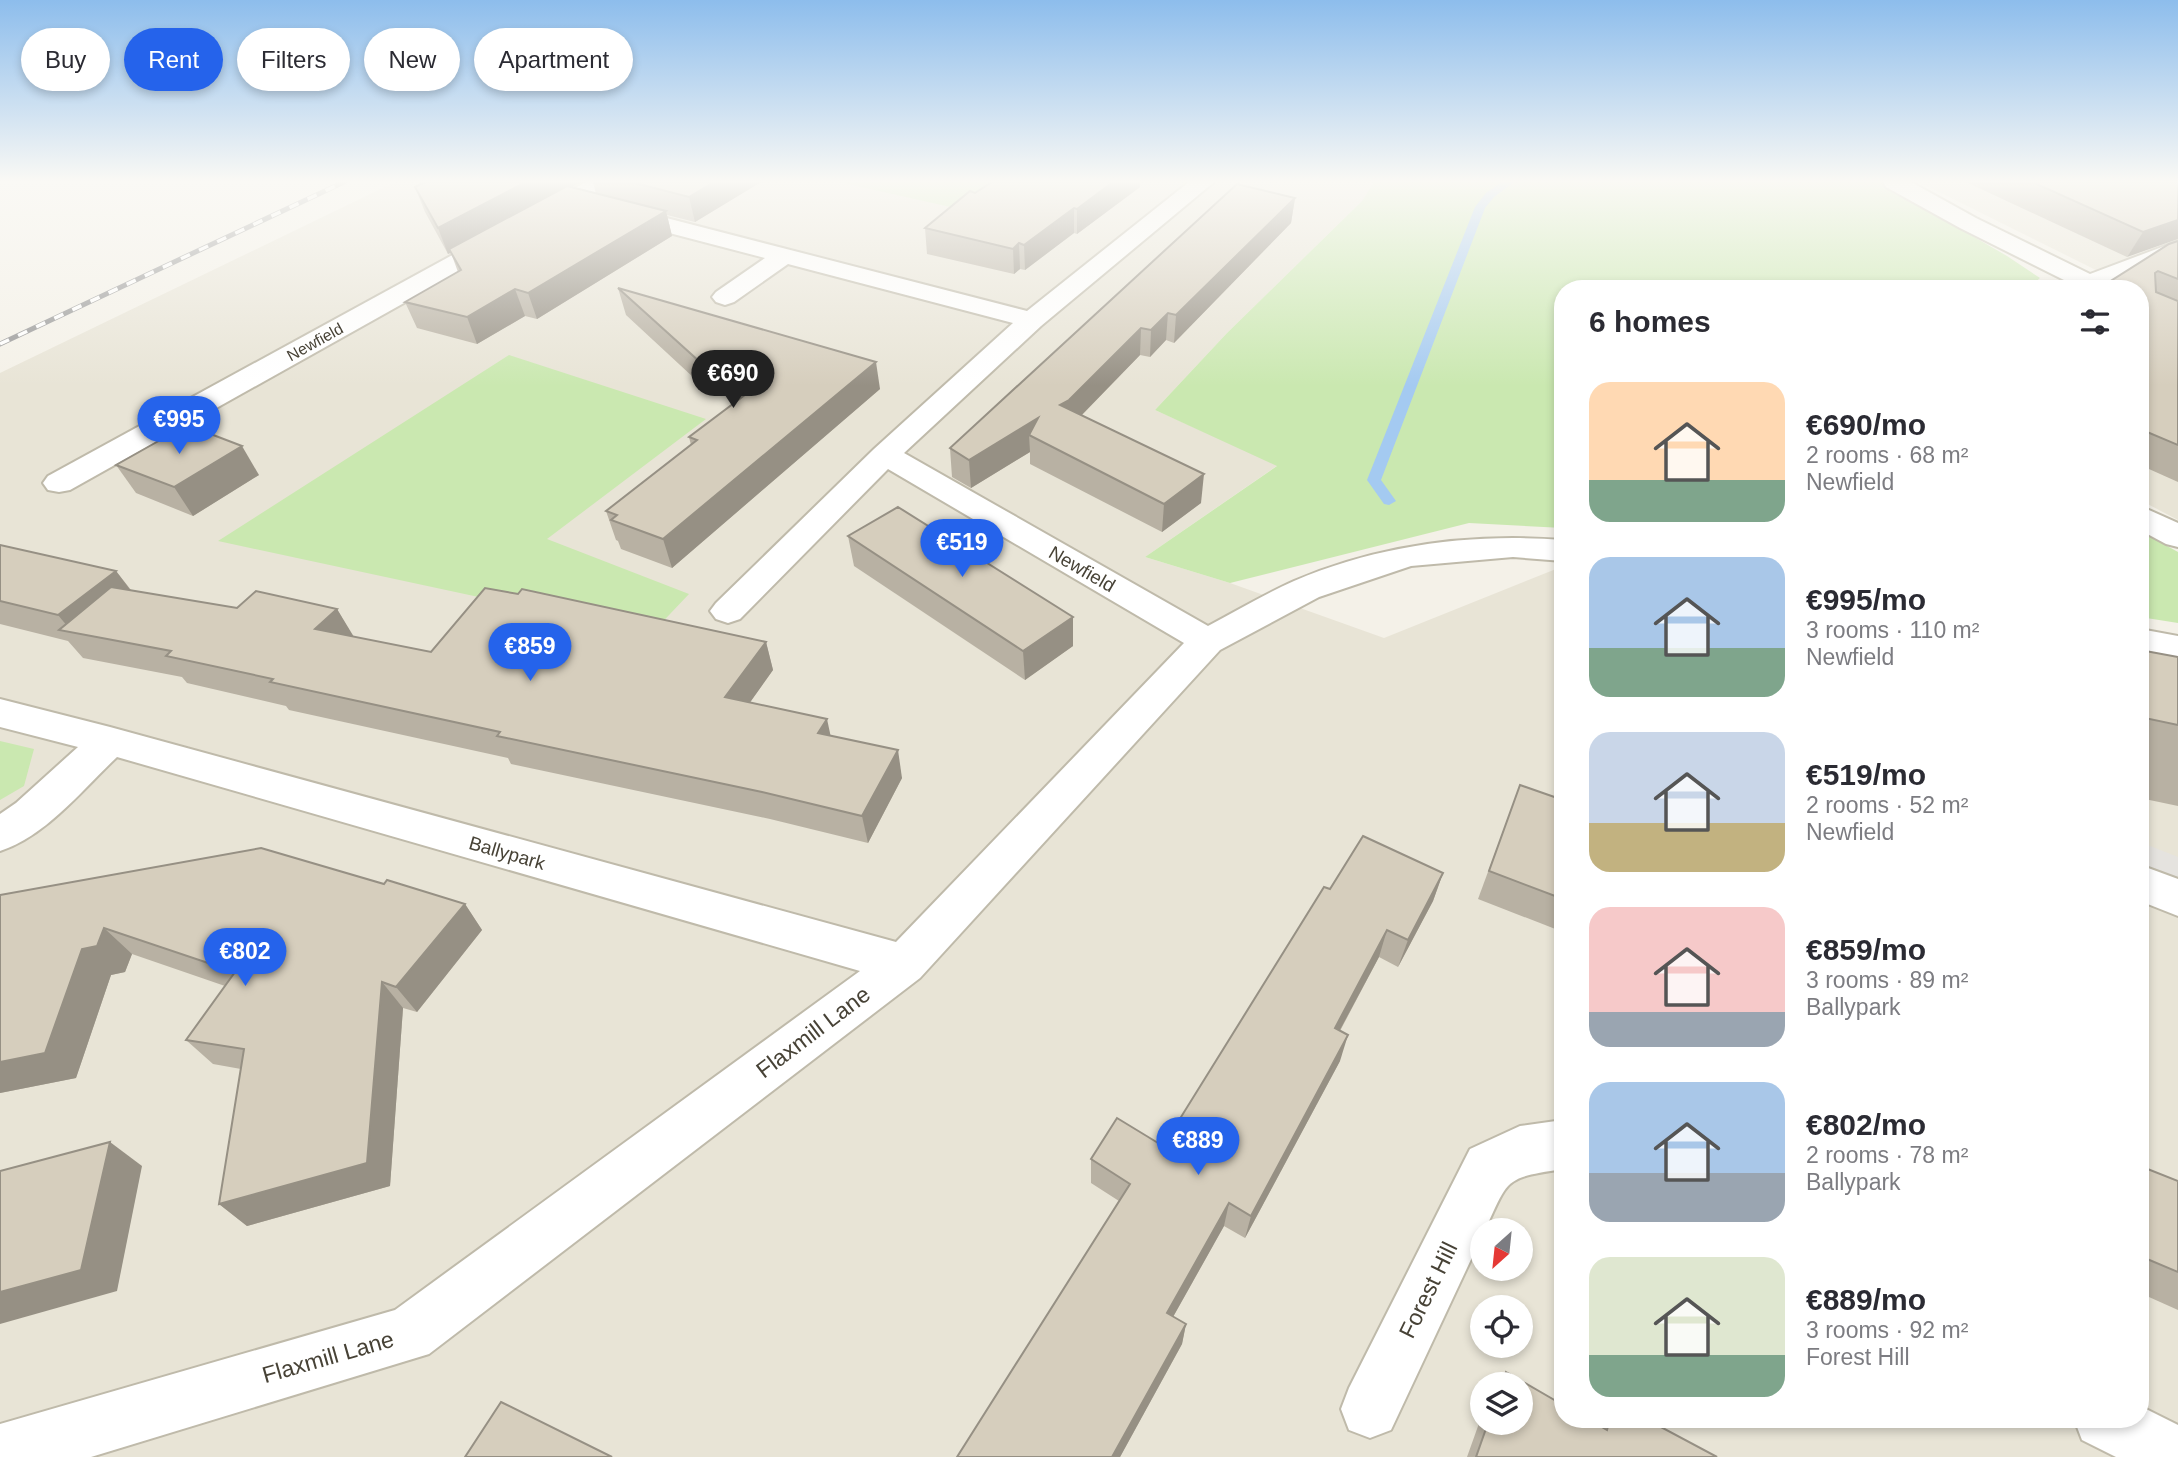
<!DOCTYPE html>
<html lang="en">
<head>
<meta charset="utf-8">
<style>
	:root { --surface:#fff; --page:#f2f2f3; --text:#2b2b33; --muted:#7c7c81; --accent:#2563eb }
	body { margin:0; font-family:Helvetica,sans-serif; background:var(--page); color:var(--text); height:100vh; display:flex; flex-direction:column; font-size:26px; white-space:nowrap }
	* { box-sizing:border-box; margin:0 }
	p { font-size:23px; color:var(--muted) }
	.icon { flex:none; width:38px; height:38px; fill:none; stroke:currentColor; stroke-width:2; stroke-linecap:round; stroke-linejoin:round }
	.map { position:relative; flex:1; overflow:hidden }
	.sheet { position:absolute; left:1554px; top:280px; width:595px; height:1148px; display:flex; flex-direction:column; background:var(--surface); border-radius:28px; box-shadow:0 4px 10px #0003 }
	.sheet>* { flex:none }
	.banner { position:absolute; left:21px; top:28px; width:665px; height:63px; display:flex; gap:14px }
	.needle { width:46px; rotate:207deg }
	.controls { position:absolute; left:1470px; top:1218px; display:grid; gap:14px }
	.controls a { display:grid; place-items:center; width:63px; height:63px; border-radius:50%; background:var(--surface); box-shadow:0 4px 10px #0003; font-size:35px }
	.price { position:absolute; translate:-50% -60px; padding:0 16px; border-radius:24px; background:var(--accent); color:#fff; font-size:23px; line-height:46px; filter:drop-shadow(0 2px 4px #0008) }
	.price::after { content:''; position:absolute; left:50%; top:42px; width:21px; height:16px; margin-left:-10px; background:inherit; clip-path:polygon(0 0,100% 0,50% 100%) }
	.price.selected { background:#222; color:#fff }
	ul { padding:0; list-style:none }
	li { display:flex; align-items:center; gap:21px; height:175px; padding:0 35px }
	li span { display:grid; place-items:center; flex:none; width:196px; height:140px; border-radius:21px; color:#555 }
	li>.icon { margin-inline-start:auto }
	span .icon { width:84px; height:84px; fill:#fffc; stroke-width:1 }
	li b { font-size:30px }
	h2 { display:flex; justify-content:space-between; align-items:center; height:84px; padding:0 35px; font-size:30px }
	.pill { padding:0 24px; border-radius:32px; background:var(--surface); box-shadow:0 4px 10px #0003; font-size:24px; line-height:63px }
	.pill.selected { background:var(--accent); color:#fff }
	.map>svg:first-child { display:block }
	.residential { fill:#e8e4d6; fill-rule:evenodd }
	.green { fill:#cae8b0 }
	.parking { fill:#e5e3df }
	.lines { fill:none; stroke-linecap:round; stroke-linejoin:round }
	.stream { fill:#a4caf1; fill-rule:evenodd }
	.minor-casing { stroke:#bfbaaa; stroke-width:4 }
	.minor { fill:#fff; fill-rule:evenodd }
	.rail-casing { stroke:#979797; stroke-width:5 }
	.rail { stroke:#fff; stroke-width:3.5; stroke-dasharray:10; stroke-linecap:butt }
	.wall { fill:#b8b1a3 }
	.shaded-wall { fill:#969084 }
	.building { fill:#d6cebd; stroke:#969084; stroke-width:2 }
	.labels { text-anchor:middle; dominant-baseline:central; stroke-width:5; stroke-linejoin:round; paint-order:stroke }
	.far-street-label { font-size:16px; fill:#474236; stroke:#fff }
	.street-label { font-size:19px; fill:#474236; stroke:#fff }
	.near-street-label { font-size:23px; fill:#474236; stroke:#fff }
</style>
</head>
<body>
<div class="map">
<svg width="2178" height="1457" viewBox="0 0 2178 1457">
	<rect width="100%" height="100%" fill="#f4f1e8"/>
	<g class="residential">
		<path d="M395,182H1374L1362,201L1227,333L1155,410L1278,465L1145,557L1230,583L1384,638L1556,569L1563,570V1419H2140V661L2178,668V1457H0V373ZM1482,1230H1521V1269H1482ZM1482,1307H1521V1346H1482ZM1482,1384H1521V1423H1482Z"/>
		<path d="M1919,182H2178V520L2140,500V289L2126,285Z"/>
	</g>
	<g class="green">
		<path d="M839,182H1030L986,215Z"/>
		<path d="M1374,182H1879L2007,256L2040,278L2028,289H1563V528L1469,523L1230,583L1145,557L1277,466L1155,410L1227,333L1362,201Z"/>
		<path d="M509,355L706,419L547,539L689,594L651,634L218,541Z"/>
		<path d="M2140,531L2178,552V623L2140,617Z"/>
		<path d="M0,741L34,749L24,786L0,800Z"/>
	</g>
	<path class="parking" d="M2140,842L2178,857V887L2140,872Z"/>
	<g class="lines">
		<path class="stream" d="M1502,182H1514L1494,197L1485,208L1381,480L1396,501L1389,505L1384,504L1367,480L1475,207L1486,193Z"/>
		<g class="minor-casing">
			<g id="minor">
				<path d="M586,182H614L611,187L70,490L59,492L48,490L43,483L48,476Z"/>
				<path d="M1189,182H1214L1041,326L904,453L1208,626C1236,611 1265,594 1294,581C1379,545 1471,533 1563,540V561L1513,557L1411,566L1319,597L1220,650L920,978L429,1354L91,1457H0V1424L395,1310L860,971L117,757C82,790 46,836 0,851V814L16,803L78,747L0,727V699L110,727L896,942L1184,643L888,469L740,619L728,623L716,619L710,611L716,603L874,449L1013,323L788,264L734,302L725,305L716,302L712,297L716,292L765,258L612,218L608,213L612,208L620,206L1027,311Z"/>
				<path d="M1883,182H1911L1976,218L2090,274L2178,241V257L2110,283L2114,289H2060L2068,282L1960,228L1886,187Z"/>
				<path d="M2140,506L2178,523V547L2166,544L2140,530Z"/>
				<path d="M2140,629L2178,636V660L2140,653Z"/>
				<path d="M2140,865L2178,879V916L2140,901Z"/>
				<path d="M1563,1120V1169C1504,1178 1509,1178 1485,1230H1482V1236L1391,1430L1370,1438L1349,1430L1341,1409L1349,1388L1470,1149L1520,1126Z"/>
				<path d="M2140,1406L2178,1425V1457H2116L2082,1440L2074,1419H2140Z"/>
			</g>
		</g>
		<use href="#minor" class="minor"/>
		<g class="rail-casing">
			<path id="rail" d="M0,344L344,182"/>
		</g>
		<use href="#rail" class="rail"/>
	</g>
	<g class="wall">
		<path d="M581,182L571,187L596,194L593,182H761L695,222L667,215L672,236L537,319L525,316L477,344L417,328L405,302L458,272L451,253L448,254L425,212L415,187Z"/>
		<path d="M992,182H1140V187L1077,234L1074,233L1025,270L1020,269L1014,274L927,254L925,228L975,193Z"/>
		<path d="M1966,182H2178L2127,257Z"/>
		<path d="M1295,198L1291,223L1174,343L1166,340L1150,357L1140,355L1081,416L1201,503L1162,532L1030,464V452L971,488L952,477L950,448Z"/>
		<path d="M2178,241V482L2140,465V289Z"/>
		<path d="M618,288L880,389L672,568L621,549L618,541L616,540L606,511L691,445L689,437L738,400L707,390L626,315Z"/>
		<path d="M116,465L259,475L193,516L136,493Z"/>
		<path d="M848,536L1073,646L1025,680L854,566Z"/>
		<path d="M0,545L116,571L131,590L237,608L337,609L353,637L431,652L766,642L773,670L750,702L830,736L902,778L868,843L770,819L511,764L508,758L289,710L286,706L187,683L182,677L83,658L68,641L0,624Z"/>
		<path d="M2140,650L2178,657V806L2140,798Z"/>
		<path d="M1520,785L1563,800V932L1478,899Z"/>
		<path d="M1443,873L1433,901L1398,967L1379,957L1340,1031V1061L1245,1238L1224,1226L1173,1317L1186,1324L1182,1344L1120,1457H957L1119,1201L1091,1183V1159L1163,1146L1330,889Z"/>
		<path d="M384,884L465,904L482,930L417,1012L403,1008L390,1186L247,1226L219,1204L241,1069L213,1064L186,1040L225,986L132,954L125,972L111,975L76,1078L0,1093V895Z"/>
		<path d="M2140,1166L2178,1181V1310L2140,1293Z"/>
		<path d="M1506,1372L1594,1423L1595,1419H1646L1717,1457H1467L1482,1415V1423H1521V1384H1495Z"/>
	</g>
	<g class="shaded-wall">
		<path d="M526,182H581L448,254L438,228Z"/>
		<path d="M714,182H761L695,222L689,197Z"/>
		<path d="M1113,182H1140V187L1077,234V209Z"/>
		<path d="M1295,198L1291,223L1174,343L1176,315Z"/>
		<path d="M1074,208V233L1025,270L1024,245Z"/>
		<path d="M666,211L672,236L537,319L528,293Z"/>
		<path d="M2178,220V239L2127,257L2143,232Z"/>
		<path d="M1019,243L1020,269L1014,274L1013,249Z"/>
		<path d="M515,289L525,316L477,344L467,317Z"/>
		<path d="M1168,313L1166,340L1150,357L1151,330Z"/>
		<path d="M1141,328L1140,355L1069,428L1060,405Z"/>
		<path d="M876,362L880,389L672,568L663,539Z"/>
		<path d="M1038,418L1029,435L1030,452L971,488L969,460Z"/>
		<path d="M242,446L259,475L193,516L174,487Z"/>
		<path d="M1204,474L1201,503L1162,532L1164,504Z"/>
		<path d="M116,571L138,600L73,633L58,615Z"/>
		<path d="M337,609L354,637L315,629Z"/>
		<path d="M1073,617V646L1025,680L1023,651Z"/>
		<path d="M766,642L773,670L734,725L725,697Z"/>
		<path d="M827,719L833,747L818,733Z"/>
		<path d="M898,750L902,778L868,843L862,816Z"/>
		<path d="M1443,873L1433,901L1398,967L1408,940Z"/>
		<path d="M465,904L482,930L417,1012L396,987Z"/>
		<path d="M104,928L132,954L125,972L111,975L76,1078L0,1093V1062L82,949Z"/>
		<path d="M1387,930L1379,957L1327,1054L1335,1028Z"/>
		<path d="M382,982L403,1008L390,1186L247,1226L219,1204Z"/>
		<path d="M1348,1035L1340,1061L1245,1238L1251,1216Z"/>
		<path d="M110,1142L142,1166L117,1291L0,1324V1292Z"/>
		<path d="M1229,1203L1224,1226L1164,1333L1167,1313Z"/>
		<path d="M1186,1324L1182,1344L1120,1457H1112Z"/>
	</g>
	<g class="building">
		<path d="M425,182H526L438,228L415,187Z"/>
		<path d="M631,182H714L689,197Z"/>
		<path d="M992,182H1113L1077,209L1074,208L1024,245L1019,243L1013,249L925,228L970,191L975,193Z"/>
		<path d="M2032,182H2178V220L2143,232Z"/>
		<path d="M1237,184L1295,198L1176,315L1168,313L1151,330L1141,328L1069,400L1060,405L1204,474L1164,504L1029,435L1038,418L969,460L950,448Z"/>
		<path d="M567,186L666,211L528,293L515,289L467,317L405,302L461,270L449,249Z"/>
		<path d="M2178,241V279L2158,271L2155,273L2156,292L2178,301V445L2140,429V289H2098L2169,244Z"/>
		<path d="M618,288L876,362L663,539L611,520L617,515L606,511L697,440L689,437L762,382L700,362Z"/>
		<path d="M187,425L242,446L174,487L116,465Z"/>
		<path d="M898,507L1073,617L1023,651L848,536Z"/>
		<path d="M0,545L116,571L58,615L0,601Z"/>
		<path d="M111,587L237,608L256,591L337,609L315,629L431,652L485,588L518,594L522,589L766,642L725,697L827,719L818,733L898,750L862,816L762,792L497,736L500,732L270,682L273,679L166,656L171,651L59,630Z"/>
		<path d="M2140,650L2178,657V725L2140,717Z"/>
		<path d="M1520,785L1563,800V899L1489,871Z"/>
		<path d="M1363,836L1443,873L1408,940L1387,930L1335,1028L1348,1035L1251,1216L1229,1203L1167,1313L1186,1324L1112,1457H957L1130,1184L1091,1159L1117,1118L1163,1146L1324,887L1330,889Z"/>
		<path d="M261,848L384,884L387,880L465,904L396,987L382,982L367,1163L219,1204L244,1049L186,1040L235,972L104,928L97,946L82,949L45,1053L0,1062V895Z"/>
		<path d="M110,1142L81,1270L0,1292V1171Z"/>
		<path d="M2140,1166L2178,1181V1272L2140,1256Z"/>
		<path d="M1506,1372L1563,1405V1419H1588L1607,1430L1610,1419H1646L1717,1457H1476L1488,1423H1521V1384H1502Z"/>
		<path d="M501,1402L612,1457H465Z"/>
	</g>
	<linearGradient id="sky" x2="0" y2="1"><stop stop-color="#8dbdec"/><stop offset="0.47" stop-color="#faf9f5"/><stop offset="1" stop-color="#faf9f5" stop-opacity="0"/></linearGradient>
	<rect width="2178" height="386" fill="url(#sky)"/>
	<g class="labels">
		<g class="far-street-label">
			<text transform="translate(315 342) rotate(-29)">Newfield</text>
		</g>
		<g class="street-label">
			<text transform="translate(1082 569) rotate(30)">Newfield</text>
			<text transform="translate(507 853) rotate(16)">Ballypark</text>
		</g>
		<g class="near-street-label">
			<text transform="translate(813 1032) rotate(-37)">Flaxmill Lane</text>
			<text transform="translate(1428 1290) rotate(-64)">Forest Hill</text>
			<text transform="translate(328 1357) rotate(-16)">Flaxmill Lane</text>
		</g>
	</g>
</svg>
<div class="controls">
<a><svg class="needle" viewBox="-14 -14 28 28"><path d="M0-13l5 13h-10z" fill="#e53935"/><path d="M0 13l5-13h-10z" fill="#7c7c81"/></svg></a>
<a><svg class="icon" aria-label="locate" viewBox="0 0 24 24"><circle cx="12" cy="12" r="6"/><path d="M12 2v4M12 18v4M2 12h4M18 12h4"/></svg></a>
<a><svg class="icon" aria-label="layers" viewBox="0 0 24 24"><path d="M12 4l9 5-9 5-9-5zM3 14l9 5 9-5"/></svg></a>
</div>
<b class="price selected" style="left:733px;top:410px">€690</b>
<b class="price" style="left:179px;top:456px">€995</b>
<b class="price" style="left:962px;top:579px">€519</b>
<b class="price" style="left:530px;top:683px">€859</b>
<b class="price" style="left:245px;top:988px">€802</b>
<b class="price" style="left:1198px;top:1177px">€889</b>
<div class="banner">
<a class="pill">Buy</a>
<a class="pill selected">Rent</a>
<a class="pill">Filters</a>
<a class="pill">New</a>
<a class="pill">Apartment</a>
</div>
<section class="sheet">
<h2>6 homes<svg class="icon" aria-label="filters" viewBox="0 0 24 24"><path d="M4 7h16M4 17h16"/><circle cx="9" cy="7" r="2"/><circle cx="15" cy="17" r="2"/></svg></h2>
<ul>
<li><span style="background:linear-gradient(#ffd9b3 70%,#7fa58c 0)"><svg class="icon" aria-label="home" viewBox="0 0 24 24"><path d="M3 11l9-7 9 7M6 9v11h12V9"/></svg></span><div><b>€690/mo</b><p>2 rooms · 68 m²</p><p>Newfield</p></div></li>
<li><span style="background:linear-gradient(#a9c7e8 65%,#7fa58c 0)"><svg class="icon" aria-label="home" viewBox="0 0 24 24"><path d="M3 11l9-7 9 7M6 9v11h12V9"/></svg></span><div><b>€995/mo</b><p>3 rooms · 110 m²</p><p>Newfield</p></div></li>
<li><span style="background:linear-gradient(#c9d6e8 65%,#c2b280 0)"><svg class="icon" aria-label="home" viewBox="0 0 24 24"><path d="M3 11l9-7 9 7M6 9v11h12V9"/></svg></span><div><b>€519/mo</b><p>2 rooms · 52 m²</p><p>Newfield</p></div></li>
<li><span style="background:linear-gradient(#f6c9c9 75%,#9aa5b1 0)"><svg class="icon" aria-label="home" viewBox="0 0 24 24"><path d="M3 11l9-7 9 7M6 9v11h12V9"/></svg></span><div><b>€859/mo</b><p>3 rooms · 89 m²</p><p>Ballypark</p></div></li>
<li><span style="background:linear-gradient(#a9c7e8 65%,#9aa5b1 0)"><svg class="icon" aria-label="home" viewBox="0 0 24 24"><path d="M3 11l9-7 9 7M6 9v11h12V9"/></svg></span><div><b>€802/mo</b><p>2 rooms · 78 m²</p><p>Ballypark</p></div></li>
<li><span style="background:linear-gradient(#dfe7d0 70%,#7fa58c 0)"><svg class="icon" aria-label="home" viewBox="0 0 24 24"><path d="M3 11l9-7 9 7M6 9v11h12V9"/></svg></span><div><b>€889/mo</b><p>3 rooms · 92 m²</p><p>Forest Hill</p></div></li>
</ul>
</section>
</div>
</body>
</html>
